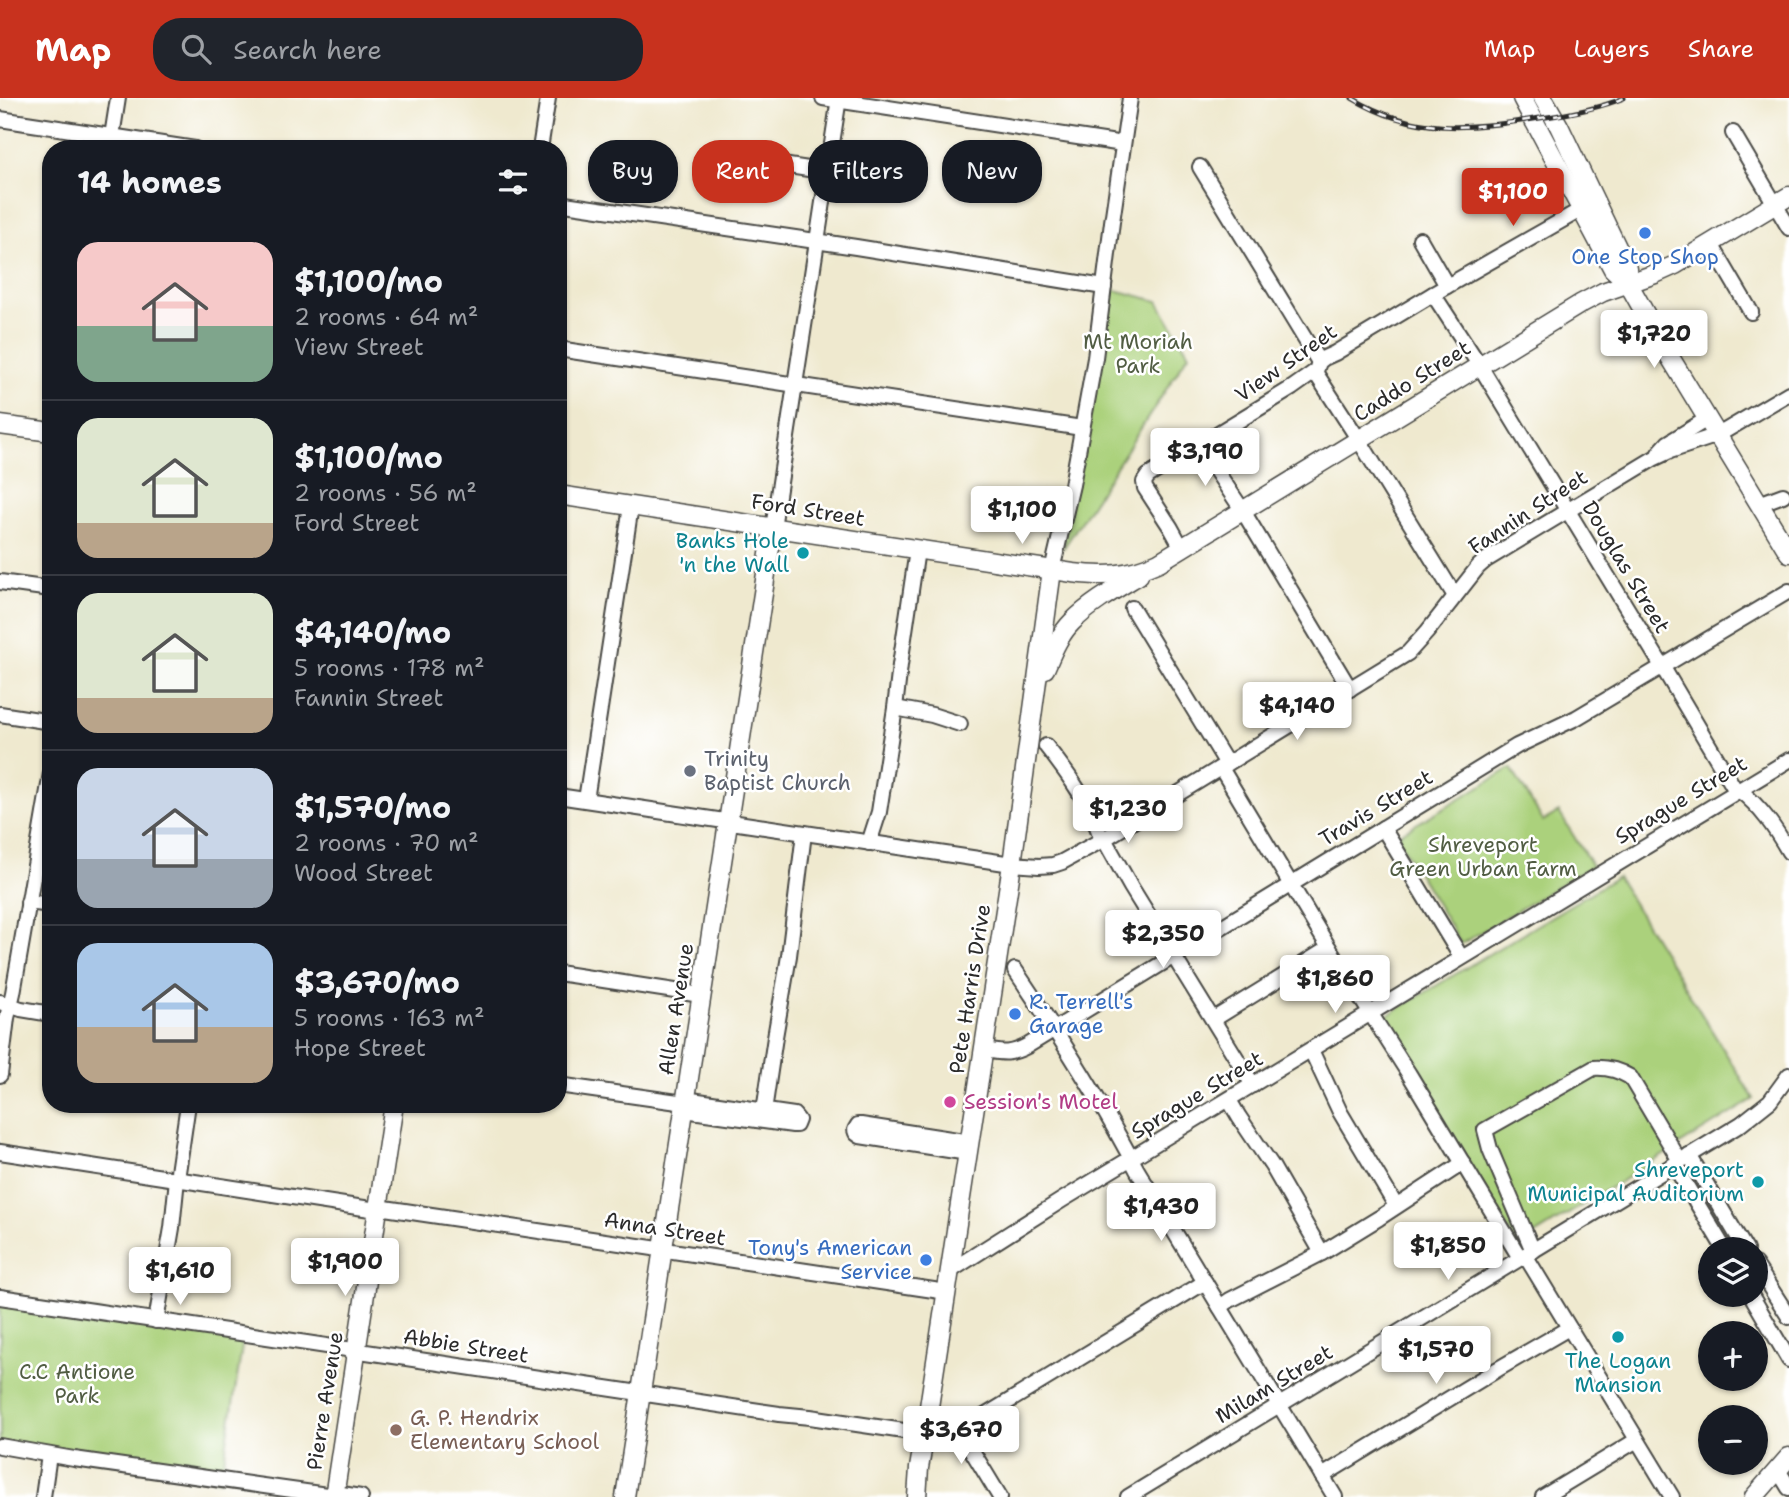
<!DOCTYPE html>
<html lang="en">
<head>
<meta charset="utf-8">
<style>
	:root { --surface:#171b24; --page:#20242c; --text:#f1f3f6; --muted:#9ea1a6; --line:#363941; --accent:#c8321e }
	body { margin:0; font-family:"Shantell Sans",sans-serif; background:var(--page); color:var(--text); height:100vh; display:flex; flex-direction:column; font-size:26px; white-space:nowrap }
	* { box-sizing:border-box; margin:0 }
	p { font-size:23px; color:var(--muted) }
	.icon { flex:none; width:38px; height:38px; fill:none; stroke:currentColor; stroke-width:2; stroke-linecap:round; stroke-linejoin:round }
	.map { position:relative; flex:1; overflow:hidden }
	.details { position:absolute; left:42px; top:42px; width:525px; height:973px; display:flex; flex-direction:column; background:var(--surface); border-radius:28px; box-shadow:0 2px 5px #0004 }
	.details>* { flex:none }
	.top-card { position:absolute; left:588px; top:42px; width:665px; height:63px; display:flex; gap:14px }
	.controls { position:absolute; left:1698px; top:1139px; display:grid; gap:14px }
	.controls a { display:grid; place-items:center; width:70px; height:70px; border-radius:50%; background:var(--surface); box-shadow:0 2px 5px #0004; font-size:35px }
	.price { position:absolute; translate:-50% -60px; padding:0 16px; border-radius:7px; background:#fff; color:#222; font-size:23px; line-height:46px; filter:drop-shadow(0 2px 4px #0008) }
	.price::after { content:''; position:absolute; left:50%; top:42px; width:21px; height:16px; margin-left:-10px; background:inherit; clip-path:polygon(0 0,100% 0,50% 100%) }
	.price.selected { background:var(--accent); color:#fff }
	ul { padding:0; list-style:none }
	li { display:flex; align-items:center; gap:21px; height:175px; padding:0 35px }
	li+li { border-top:2px solid var(--line) }
	li span { display:grid; place-items:center; flex:none; width:196px; height:140px; border-radius:21px; color:#555 }
	li>.icon { margin-inline-start:auto }
	span .icon { width:84px; height:84px; fill:#fffc; stroke-width:1 }
	li b { font-size:30px }
	h2 { display:flex; justify-content:space-between; align-items:center; height:84px; padding:0 35px; font-size:30px }
	.tag { padding:0 24px; border-radius:28px; background:var(--surface); box-shadow:0 2px 5px #0004; font-size:24px; line-height:63px }
	.tag.selected { background:var(--accent); color:#fff }
	header { display:flex; align-items:center; gap:42px; box-sizing:border-box; height:98px; padding:0 35px; background:var(--accent); color:#fff }
	header strong { font-size:33px }
	nav { display:flex; gap:38px; margin-inline-start:auto; font-size:24px }
	.search { width:490px; height:63px; background:var(--page); display:flex; align-items:center; gap:18px; box-sizing:border-box; padding:0 24px; border-radius:28px; color:var(--muted); font-size:26px }
	.map>svg:first-child { display:block }
	.green { fill:#abd17b; stroke:#6b7e53; stroke-width:2 }
	.lines { fill:none; stroke-linecap:round; stroke-linejoin:round }
	.minor-casing { stroke:#484844; stroke-width:18 }
	.major-casing { stroke:#484844; stroke-width:21 }
	.minor { stroke:#fff; stroke-width:14 }
	.major { stroke:#fff; stroke-width:18 }
	.rail-casing { stroke:#2b2b2b; stroke-width:5 }
	.rail { stroke:#fff; stroke-width:2.5; stroke-dasharray:8; stroke-linecap:butt }
	.shop-dot { fill:#3f7fe0; stroke:#fff; stroke-width:2.5 }
	.culture-dot { fill:#0f9aa8; stroke:#fff; stroke-width:2.5 }
	.worship-dot { fill:#6b7280; stroke:#fff; stroke-width:2.5 }
	.hotel-dot { fill:#d1479c; stroke:#fff; stroke-width:2.5 }
	.education-dot { fill:#8d6e63; stroke:#fff; stroke-width:2.5 }
	.labels { text-anchor:middle; dominant-baseline:central; stroke-width:5; stroke-linejoin:round; paint-order:stroke }
	.shop-label { font-size:21px; fill:#366cbe; stroke:#fff }
	.park-label { font-size:21px; fill:#515d43; stroke:#fff }
	.street-label { font-size:21px; fill:#2b2b2b; stroke:#fff }
	.culture-label { font-size:21px; fill:#0d838f; stroke:#fff; text-anchor:end }
	.worship-label { font-size:21px; fill:#5b616d; stroke:#fff; text-anchor:start }
	.hotel-label { font-size:21px; fill:#b23c85; stroke:#fff; text-anchor:start }
	.education-label { font-size:21px; fill:#785e54; stroke:#fff; text-anchor:start }
</style>
</head>
<body>
<header>
<strong>Map</strong>
<div class="search"><svg class="icon" aria-label="search" viewBox="0 0 24 24"><circle cx="10" cy="10" r="6"/><path d="M15 15l6 6"/></svg>Search here</div>
<nav><a>Map</a><a>Layers</a><a>Share</a></nav>
</header>
<div class="map">
<svg width="1789" height="1399" viewBox="0 0 1789 1399">
	<rect width="100%" height="100%" fill="#fff"/>
	<filter id="ink" filterUnits="userSpaceOnUse"><feTurbulence type="fractalNoise" baseFrequency=".0143" numOctaves="2"/><feDisplacementMap in="SourceGraphic" scale="14" xChannelSelector="R" yChannelSelector="G"/><feConvolveMatrix kernelMatrix="1 2 1 2 8 2 1 2 1" color-interpolation-filters="sRGB"/></filter>
	<filter id="wash" filterUnits="userSpaceOnUse"><feTurbulence type="fractalNoise" baseFrequency=".00686" numOctaves="4" result="noise"/><feDisplacementMap in="SourceGraphic" scale="28" xChannelSelector="R" yChannelSelector="G"/><feGaussianBlur stdDeviation="1.57" result="paint"/><feColorMatrix in="noise" values="0 0 0 0 0 0 0 0 0 0 0 0 0 0 0 0 0 1.4 0 .05"/><feComposite in="paint" operator="in"/></filter>
	<g filter="url(#wash)">
		<rect width="100%" height="100%" fill="#efe9cf"/>
		<g class="green">
			<path d="M1104,189L1158,203L1189,256L1063,451Z"/>
			<path d="M1511,670L1543,723L1559,714L1592,768L1461,846L1396,738Z"/>
			<path d="M1617,779L1754,1001L1518,1147L1381,921Z"/>
			<path d="M0,1199L244,1236L221,1382L0,1348Z"/>
		</g>
	</g>
	<g filter="url(#ink)">
		<g class="lines">
			<g class="minor-casing">
				<g id="minor">
					<path d="M823,0L1123,46"/>
					<path d="M0,21L195,51"/>
					<path d="M1733,35L1789,130"/>
					<path d="M110,51L118,0"/>
					<path d="M540,51L548,0"/>
					<path d="M717,57L828,74"/>
					<path d="M1200,69L1319,264"/>
					<path d="M558,105L856,149L1104,189"/>
					<path d="M1420,141L1447,188"/>
					<path d="M1711,146L1751,214"/>
					<path d="M1433,196L1480,268L1662,568L1736,693"/>
					<path d="M558,251L1082,330"/>
					<path d="M1315,274L1359,342L1455,498"/>
					<path d="M1199,347L1243,413L1350,591"/>
					<path d="M1659,355L1668,345L1707,321"/>
					<path d="M1759,406L1783,397"/>
					<path d="M773,430L839,0"/>
					<path d="M1182,450L1171,430L1145,390L1144,384L1148,378L1292,290L1316,273L1319,264L1324,260L1335,255L1433,196L1589,107"/>
					<path d="M1052,472L1072,387L1095,260L1112,124L1130,0"/>
					<path d="M0,484L51,491"/>
					<path d="M1132,510L1227,666"/>
					<path d="M895,610L932,617L960,626"/>
					<path d="M0,616L51,624"/>
					<path d="M1046,648C1069,677 1090,706 1102,742"/>
					<path d="M1221,670L1329,850L1409,976L1520,1160"/>
					<path d="M1739,692C1761,709 1775,730 1789,754"/>
					<path d="M558,698L1012,766L1039,768L1053,767L1062,764L1104,741L1408,555L1427,534L1478,469L1486,462L1653,361L1670,353L1718,337L1789,295"/>
					<path d="M586,702L631,408"/>
					<path d="M1383,730L1461,859"/>
					<path d="M1104,741L1131,789L1253,987"/>
					<path d="M869,745L879,714L895,610L900,567L917,452"/>
					<path d="M28,804L51,807"/>
					<path d="M1015,872C1059,937 1101,1002 1137,1072L1335,1399"/>
					<path d="M558,875L701,897"/>
					<path d="M0,904L21,911L51,916"/>
					<path d="M1214,921L1329,850"/>
					<path d="M984,952C1003,955 1010,957 1027,948L1517,648L1576,620L1789,493"/>
					<path d="M1311,952L1340,1014L1396,1108"/>
					<path d="M0,977L7,920L13,895L51,675"/>
					<path d="M558,987L685,1005"/>
					<path d="M1229,1002L1239,1019L1272,1068L1322,1155"/>
					<path d="M684,1012L793,1027H796L798,1022L794,1017L685,1001"/>
					<path d="M764,1013L775,939L789,858L804,735"/>
					<path d="M0,1054L377,1112"/>
					<path d="M968,1055L860,1038L856,1035L855,1032L858,1027H861L970,1044"/>
					<path d="M1689,1057L1746,1152"/>
					<path d="M1674,1067L1725,1152"/>
					<path d="M378,1109L947,1194"/>
					<path d="M1533,1153L1490,1051L1485,1032L1594,970C1608,969 1618,972 1630,979L1680,1063"/>
					<path d="M1525,1157L1672,1399"/>
					<path d="M1755,1166L1789,1219"/>
					<path d="M950,1173L1062,1102L1789,662"/>
					<path d="M1751,1197L1789,1262"/>
					<path d="M0,1199L779,1316L810,1319L944,1339L960,1333L1000,1399"/>
					<path d="M1220,1209L1230,1202L1322,1155L1379,1120L1463,1065"/>
					<path d="M156,1223L172,1130L177,1081L188,1006"/>
					<path d="M960,1333L1205,1184"/>
					<path d="M0,1348L74,1361L334,1398"/>
					<path d="M1778,1372L1789,1390"/>
					<path d="M1322,1378L1498,1271L1569,1230"/>
					<path d="M335,1395L361,1399"/>
					<path d="M43,1399L49,1357"/>
					<path d="M1128,1399L1741,1026L1770,1003L1789,977"/>
					<path d="M1543,1399L1637,1342"/>
				</g>
			</g>
			<g class="major-casing">
				<g id="major">
					<path d="M1522,0L1613,171L1628,185L1665,251L1789,455"/>
					<path d="M1543,0L1559,28L1627,170L1628,185"/>
					<path d="M0,327L51,334"/>
					<path d="M558,397L1073,475C1106,479 1128,478 1159,464L1582,205L1603,194L1655,176L1675,167L1789,98"/>
					<path d="M1045,571C1052,555 1059,537 1072,524C1091,505 1116,491 1139,477"/>
					<path d="M334,1399L394,1006"/>
					<path d="M625,1399L773,430"/>
					<path d="M917,1399L919,1370L925,1335L1012,766L1052,472"/>
					<path d="M1754,1399L1789,1359"/>
				</g>
			</g>
			<use href="#minor" class="minor"/>
			<use href="#major" class="major"/>
			<g class="rail-casing">
				<path id="rail" d="M1352,0C1415,38 1471,31 1540,20C1569,16 1597,11 1624,0"/>
			</g>
			<use href="#rail" class="rail"/>
		</g>
	</g>
	<g class="shop-dot">
		<circle cx="1645" cy="135" r="7"/>
		<circle cx="1015" cy="916" r="7"/>
		<circle cx="926" cy="1162" r="7"/>
	</g>
	<g class="culture-dot">
		<circle cx="803" cy="455" r="7"/>
		<circle cx="1758" cy="1084" r="7"/>
		<circle cx="1618" cy="1239" r="7"/>
	</g>
	<circle class="worship-dot" cx="690" cy="673" r="7"/>
	<circle class="hotel-dot" cx="950" cy="1004" r="7"/>
	<circle class="education-dot" cx="396" cy="1332" r="7"/>
	<g class="labels">
		<g class="shop-label">
			<text x="1645" y="159">One Stop Shop</text>
			<text x="1029" y="904" text-anchor="start">R. Terrell's<tspan x="1029" dy="24">Garage</tspan></text>
			<text x="912" y="1150" text-anchor="end">Tony's American<tspan x="912" dy="24">Service</tspan></text>
		</g>
		<g class="park-label">
			<text x="1138" y="244">Mt Moriah<tspan x="1138" dy="24">Park</tspan></text>
			<text x="1483" y="747">Shreveport<tspan x="1483" dy="24">Green Urban Farm</tspan></text>
			<text x="77" y="1274">C.C Antione<tspan x="77" dy="24">Park</tspan></text>
		</g>
		<g class="street-label">
			<text transform="translate(1286 265) rotate(-35)">View Street</text>
			<text transform="translate(1412 283) rotate(-32)">Caddo Street</text>
			<text transform="translate(808 412) rotate(9)">Ford Street</text>
			<text transform="translate(1528 414) rotate(-33)">Fannin Street</text>
			<text transform="translate(1626 469) rotate(59)">Douglas Street</text>
			<text transform="translate(1681 702) rotate(-31)">Sprague Street</text>
			<text transform="translate(1376 710) rotate(-31)">Travis Street</text>
			<text transform="translate(970 891) rotate(-81)">Pete Harris Drive</text>
			<text transform="translate(676 911) rotate(-81)">Allen Avenue</text>
			<text transform="translate(1197 997) rotate(-31)">Sprague Street</text>
			<text transform="translate(665 1131) rotate(9)">Anna Street</text>
			<text transform="translate(466 1248) rotate(9)">Abbie Street</text>
			<text transform="translate(1274 1286) rotate(-31)">Milam Street</text>
			<text transform="translate(325 1303) rotate(-81)">Pierre Avenue</text>
		</g>
		<g class="culture-label">
			<text x="789" y="443">Banks Hole<tspan x="789" dy="24">'n the Wall</tspan></text>
			<text x="1744" y="1072">Shreveport<tspan x="1744" dy="24">Municipal Auditorium</tspan></text>
			<text x="1618" y="1263" text-anchor="middle">The Logan<tspan x="1618" dy="24">Mansion</tspan></text>
		</g>
		<g class="worship-label">
			<text x="704" y="661">Trinity<tspan x="704" dy="24">Baptist Church</tspan></text>
		</g>
		<g class="hotel-label">
			<text x="964" y="1004">Session's Motel</text>
		</g>
		<g class="education-label">
			<text x="410" y="1320">G. P. Hendrix<tspan x="410" dy="24">Elementary School</tspan></text>
		</g>
	</g>
</svg>
<div class="controls">
<a><svg class="icon" aria-label="layers" viewBox="0 0 24 24"><path d="M12 4l9 5-9 5-9-5zM3 14l9 5 9-5"/></svg></a>
<a>+</a>
<a>−</a>
</div>
<b class="price selected" style="left:1513px;top:130px">$1,100</b>
<b class="price" style="left:1654px;top:272px">$1,720</b>
<b class="price" style="left:1205px;top:390px">$3,190</b>
<b class="price" style="left:1022px;top:448px">$1,100</b>
<b class="price" style="left:1297px;top:644px">$4,140</b>
<b class="price" style="left:1128px;top:747px">$1,230</b>
<b class="price" style="left:1163px;top:872px">$2,350</b>
<b class="price" style="left:1335px;top:917px">$1,860</b>
<b class="price" style="left:1161px;top:1145px">$1,430</b>
<b class="price" style="left:1448px;top:1184px">$1,850</b>
<b class="price" style="left:345px;top:1200px">$1,900</b>
<b class="price" style="left:180px;top:1209px">$1,610</b>
<b class="price" style="left:1436px;top:1288px">$1,570</b>
<b class="price" style="left:961px;top:1368px">$3,670</b>
<div class="top-card">
<a class="tag">Buy</a>
<a class="tag selected">Rent</a>
<a class="tag">Filters</a>
<a class="tag">New</a>
</div>
<section class="details">
<h2>14 homes<svg class="icon" aria-label="filters" viewBox="0 0 24 24"><path d="M4 7h16M4 17h16"/><circle cx="9" cy="7" r="2"/><circle cx="15" cy="17" r="2"/></svg></h2>
<ul>
<li><span style="background:linear-gradient(#f6c9c9 60%,#7fa58c 0)"><svg class="icon" aria-label="home" viewBox="0 0 24 24"><path d="M3 11l9-7 9 7M6 9v11h12V9"/></svg></span><div><b>$1,100/mo</b><p>2 rooms · 64 m²</p><p>View Street</p></div></li>
<li><span style="background:linear-gradient(#dfe7d0 75%,#b9a48a 0)"><svg class="icon" aria-label="home" viewBox="0 0 24 24"><path d="M3 11l9-7 9 7M6 9v11h12V9"/></svg></span><div><b>$1,100/mo</b><p>2 rooms · 56 m²</p><p>Ford Street</p></div></li>
<li><span style="background:linear-gradient(#dfe7d0 75%,#b9a48a 0)"><svg class="icon" aria-label="home" viewBox="0 0 24 24"><path d="M3 11l9-7 9 7M6 9v11h12V9"/></svg></span><div><b>$4,140/mo</b><p>5 rooms · 178 m²</p><p>Fannin Street</p></div></li>
<li><span style="background:linear-gradient(#c9d6e8 65%,#9aa5b1 0)"><svg class="icon" aria-label="home" viewBox="0 0 24 24"><path d="M3 11l9-7 9 7M6 9v11h12V9"/></svg></span><div><b>$1,570/mo</b><p>2 rooms · 70 m²</p><p>Wood Street</p></div></li>
<li><span style="background:linear-gradient(#a9c7e8 60%,#b9a48a 0)"><svg class="icon" aria-label="home" viewBox="0 0 24 24"><path d="M3 11l9-7 9 7M6 9v11h12V9"/></svg></span><div><b>$3,670/mo</b><p>5 rooms · 163 m²</p><p>Hope Street</p></div></li>
</ul>
</section>
</div>
</body>
</html>
